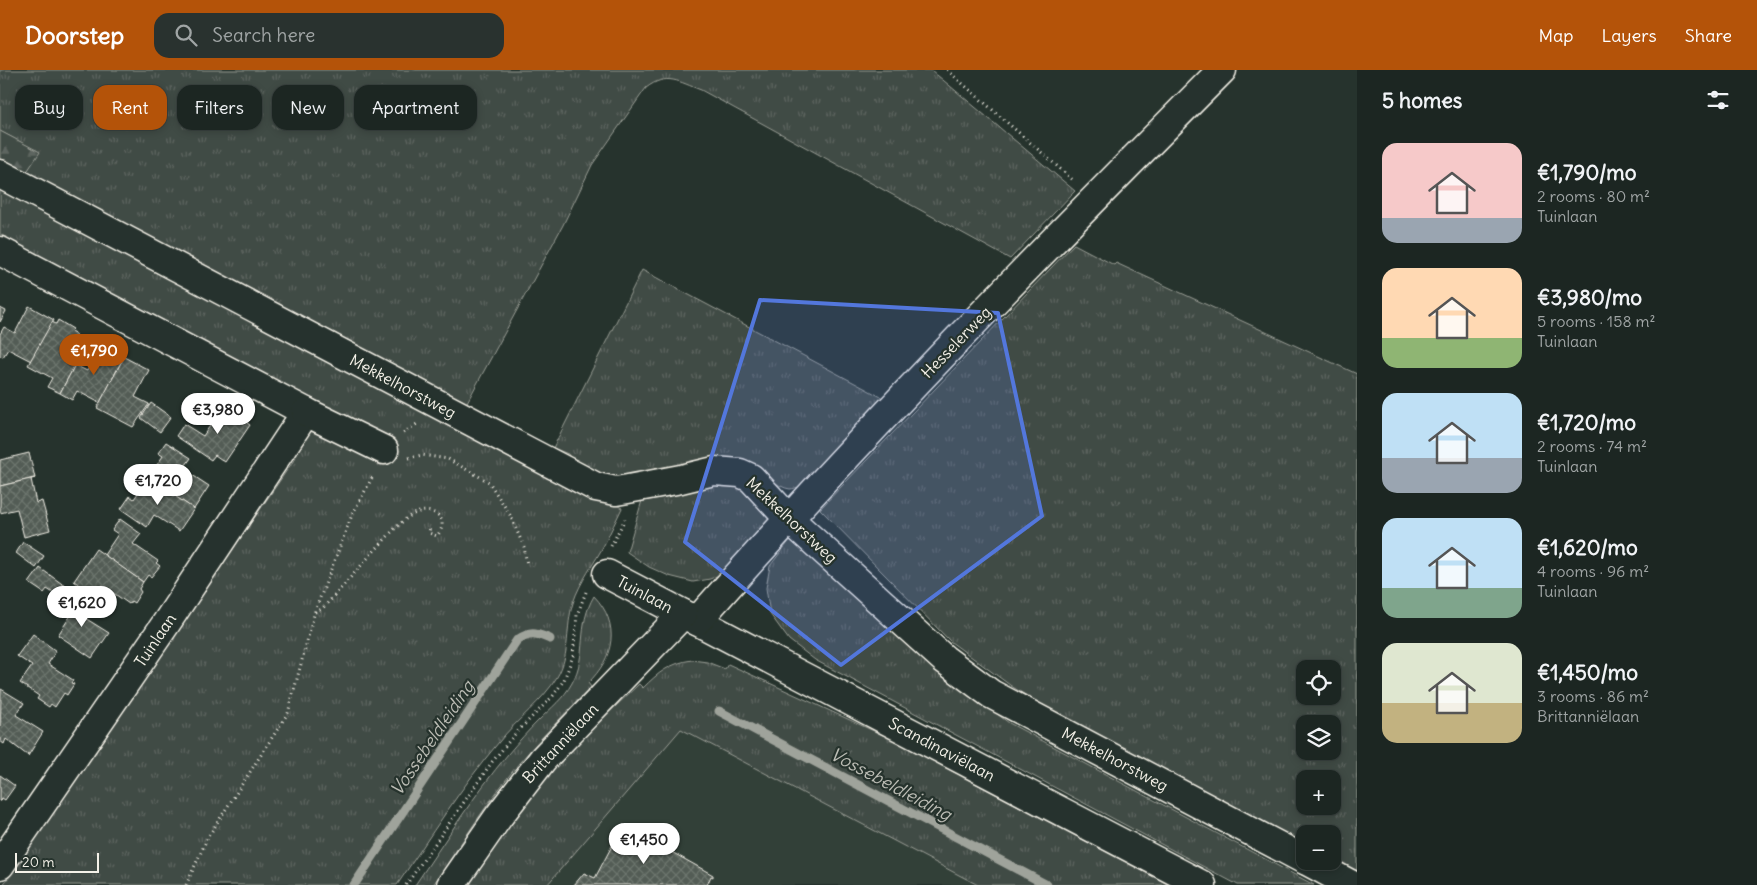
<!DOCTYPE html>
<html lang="en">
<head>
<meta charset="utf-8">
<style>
	:root { --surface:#1c2622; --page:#29322f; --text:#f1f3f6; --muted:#a0a5a5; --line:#3a4340; --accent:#b45309 }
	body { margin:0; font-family:Delius,sans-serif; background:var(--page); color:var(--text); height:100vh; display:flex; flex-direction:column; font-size:19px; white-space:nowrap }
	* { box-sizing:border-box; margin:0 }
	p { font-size:16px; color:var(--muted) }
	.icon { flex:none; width:28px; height:28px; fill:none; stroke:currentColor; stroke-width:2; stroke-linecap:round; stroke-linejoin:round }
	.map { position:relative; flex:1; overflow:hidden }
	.sheet { display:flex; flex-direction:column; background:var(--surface); width:400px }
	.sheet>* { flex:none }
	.guide { position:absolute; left:15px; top:15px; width:475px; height:45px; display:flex; gap:10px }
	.fabs { position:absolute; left:1296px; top:590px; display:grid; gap:10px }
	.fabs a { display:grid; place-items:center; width:45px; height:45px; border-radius:10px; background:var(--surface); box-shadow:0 2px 8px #0003,0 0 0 1px var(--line); font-size:25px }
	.scale { position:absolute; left:15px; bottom:12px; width:84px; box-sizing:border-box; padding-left:5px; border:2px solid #f4f1e8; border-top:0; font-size:14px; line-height:18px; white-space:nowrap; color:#f4f1e8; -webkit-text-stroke:4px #26332d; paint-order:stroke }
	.price { position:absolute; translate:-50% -42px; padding:0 11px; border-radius:18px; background:#fff; color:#222; font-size:16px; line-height:32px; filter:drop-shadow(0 1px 2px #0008) }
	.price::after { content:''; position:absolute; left:50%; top:30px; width:15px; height:11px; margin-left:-8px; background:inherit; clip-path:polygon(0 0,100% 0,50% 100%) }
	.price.active { background:var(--accent); color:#fff }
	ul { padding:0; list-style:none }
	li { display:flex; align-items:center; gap:15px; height:125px; padding:0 25px }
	li span { display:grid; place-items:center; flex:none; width:140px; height:100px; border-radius:15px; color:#555 }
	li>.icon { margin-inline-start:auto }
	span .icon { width:60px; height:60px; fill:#fffc; stroke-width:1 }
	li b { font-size:21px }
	h2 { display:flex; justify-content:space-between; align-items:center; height:60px; padding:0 25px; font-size:21px }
	.chip { padding:0 18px; border-radius:15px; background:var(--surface); box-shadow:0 2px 8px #0003,0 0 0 1px var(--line); font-size:18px; line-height:45px }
	.chip.active { background:var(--accent); color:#fff }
	header { display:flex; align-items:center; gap:30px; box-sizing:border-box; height:70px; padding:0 25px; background:var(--accent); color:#fff }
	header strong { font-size:24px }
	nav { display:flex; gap:28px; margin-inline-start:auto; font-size:18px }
	.search { width:350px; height:45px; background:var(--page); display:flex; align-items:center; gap:12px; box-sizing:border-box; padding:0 18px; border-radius:15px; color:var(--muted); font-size:19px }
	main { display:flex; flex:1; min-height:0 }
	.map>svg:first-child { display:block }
	.built { fill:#333f39 }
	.grass { fill:url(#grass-tufts); stroke:#9a9e96; fill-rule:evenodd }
	.forest { fill:url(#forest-firs); stroke:#9a9e96 }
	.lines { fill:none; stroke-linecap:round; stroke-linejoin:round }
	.stream { stroke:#9fa39b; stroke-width:9 }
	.building { fill:url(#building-cross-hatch); stroke:#f4f1e8 }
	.street-casing { stroke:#f4f1e8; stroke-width:31 }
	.path { stroke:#f4f1e8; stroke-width:3; stroke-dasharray:1 4; stroke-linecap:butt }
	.street { stroke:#26332d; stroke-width:28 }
	.marked { fill:#5377dc; fill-opacity:0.2; stroke:#5377dc; stroke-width:4; stroke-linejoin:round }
	.labels { text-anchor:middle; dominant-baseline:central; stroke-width:4.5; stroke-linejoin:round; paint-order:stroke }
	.street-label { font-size:16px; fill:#f4f1e8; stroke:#26332d }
	.water-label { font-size:18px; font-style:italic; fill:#bcbdb5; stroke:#26332d }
</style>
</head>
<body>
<header>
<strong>Doorstep</strong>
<div class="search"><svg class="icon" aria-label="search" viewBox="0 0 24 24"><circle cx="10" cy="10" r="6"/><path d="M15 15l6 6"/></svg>Search here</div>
<nav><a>Map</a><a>Layers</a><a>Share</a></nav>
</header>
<main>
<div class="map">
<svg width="1357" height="815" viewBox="0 0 1357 815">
	<defs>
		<pattern id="grass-tufts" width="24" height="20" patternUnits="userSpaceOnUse" patternTransform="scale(1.25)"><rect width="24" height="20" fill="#414b45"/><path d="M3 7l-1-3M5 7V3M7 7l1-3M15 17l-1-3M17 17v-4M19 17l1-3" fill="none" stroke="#5d6560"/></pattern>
		<pattern id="forest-firs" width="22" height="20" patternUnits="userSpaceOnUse" patternTransform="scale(1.25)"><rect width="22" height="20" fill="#414b45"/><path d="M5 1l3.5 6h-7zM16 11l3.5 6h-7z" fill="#5d6560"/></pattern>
		<pattern id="building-cross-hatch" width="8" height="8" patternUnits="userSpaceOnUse" patternTransform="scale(1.25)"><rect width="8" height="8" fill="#525c55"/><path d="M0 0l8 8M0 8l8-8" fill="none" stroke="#6c746d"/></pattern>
	</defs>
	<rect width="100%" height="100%" fill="#26332d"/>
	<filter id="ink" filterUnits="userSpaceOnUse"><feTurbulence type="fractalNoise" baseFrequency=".02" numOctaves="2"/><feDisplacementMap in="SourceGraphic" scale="10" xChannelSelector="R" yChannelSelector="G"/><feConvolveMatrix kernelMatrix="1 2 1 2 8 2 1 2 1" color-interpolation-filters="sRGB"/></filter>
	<g filter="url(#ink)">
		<path class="built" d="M687,614L1080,815H469L551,696Z"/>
		<g class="grass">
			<path d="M0,0H931L1075,121L1010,189L701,20C679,12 667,2 646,18L592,95L563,155L465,336L22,109L39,82L0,61Z"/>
			<path d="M0,112L622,438C616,450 611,461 605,473C595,493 580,511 573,533C565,557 571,584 557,607C543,631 516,650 499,672C461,717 430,767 397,815H3L296,387L289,383L303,331L0,164Z"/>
			<path d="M1074,174L1114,195L1116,193L1357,304V803L1333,790L1332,764H1305V776L1068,651L1014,618L951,572L820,439ZM1305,599H1332V626H1305ZM1305,654H1332V681H1305ZM1305,709H1332V736H1305Z"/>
			<path d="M642,200L883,328L802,416C798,417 793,419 790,419C778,418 758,400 749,393L618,409L600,404L573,392L568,384L553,378Z"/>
			<path d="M738,413L771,446L762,466L723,503L710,509L693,512L669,506L649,497L627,482L643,427L695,416Z"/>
			<path d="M794,465L939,600L1009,653L1314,815H1238L815,590L789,570L770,544L766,518L770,496Z"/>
			<path d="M594,526C621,554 614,588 588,613L591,617C567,642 542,666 520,692C488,731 461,774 433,815H415C445,771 474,725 508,684C518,672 528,661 539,650C551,638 564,628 572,613C588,584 576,557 594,526Z"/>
			<path d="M692,590L707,592L725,599L728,594L889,668L1169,815H978L681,659L547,815H473L470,813L510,755L555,697L575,675L639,614L643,618C658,603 670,593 692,590Z"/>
		</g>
		<path class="forest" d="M0,61L40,82L22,109L0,98Z"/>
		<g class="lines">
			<g class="stream">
				<path d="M719,641L1047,815"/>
				<path d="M354,815L517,570C531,561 535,563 550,569"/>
			</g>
		</g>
		<g class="building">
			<path d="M29,236L54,250L31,291L8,279L3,287L0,286V264L4,257L15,263Z"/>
			<path d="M0,238L6,241L0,252Z"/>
			<path d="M58,250L73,259L71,261L76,264L63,289L75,295L60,323L47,317L52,308L28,295L52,252L56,254Z"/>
			<path d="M106,276L121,284L120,287L123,288L100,333L77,321L72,330L60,323L75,295L87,301L100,277L104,279Z"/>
			<path d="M124,287L149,300L135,327L149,334L133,357L97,338Z"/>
			<path d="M151,333L171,347L160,362L141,348Z"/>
			<path d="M223,337L231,343L234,339L249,350L247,353L250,355L225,392L215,385L211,390L176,366L184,354L203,366Z"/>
			<path d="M166,372L191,388L183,399L209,416L194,439L148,408L163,386L158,383Z"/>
			<path d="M29,383L35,408L0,416V390Z"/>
			<path d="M35,408L31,409L36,433L42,431L50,460L24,467L17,439L0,443V416Z"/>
			<path d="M148,408L194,439L179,461L154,445L147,457L121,439L130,426L134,429Z"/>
			<path d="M120,449L141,464L133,474L158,491L156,493L160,496L151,507L148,505L143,512L104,485L118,464L112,460Z"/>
			<path d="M23,472L44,486L36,498L16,483Z"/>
			<path d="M96,479L143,512L139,519L141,522L134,533L131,531L129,534L102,515L94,526L74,511Z"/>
			<path d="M40,498L65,516L58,526L47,519L44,523L29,513Z"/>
			<path d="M72,523L93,537L85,548L109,563L92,588L58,565L73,542L64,535Z"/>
			<path d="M33,564L56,581L48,594L73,610L71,613L74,614L67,625L64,623L55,637L51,634L49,637L37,629L39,626L20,613L32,596L17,586Z"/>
			<path d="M1,619L24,633L16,645L43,662L28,686V683L27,685L6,669L4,674L0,671Z"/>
			<path d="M0,705L15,716L5,730L2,728L0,732Z"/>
			<path d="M623,755L713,805V807L711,806L707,815H574L584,803L595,808Z"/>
		</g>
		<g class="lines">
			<g class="street-casing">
				<g id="street">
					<path d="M0,104L596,417L616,421L628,419L681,409L714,401L740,403L751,408L788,448L944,589L991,624L1305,790"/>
					<path d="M0,181L306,342L165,555L0,795"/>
					<path d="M306,342L384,380"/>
					<path d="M607,504L1202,815"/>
					<path d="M697,551C865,361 1043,180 1222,0"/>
					<path d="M1307,791L1352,815"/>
					<path d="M451,815L499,746L543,689L683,544"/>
				</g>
			</g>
			<g class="path">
				<path d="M947,0L1073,110"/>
				<path d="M403,363L417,354"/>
				<path d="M409,388L422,385L448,389L489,412L510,445L524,477L527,495"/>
				<path d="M611,476L625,449"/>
				<path d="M315,542L322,539C342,518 360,496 379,476C389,465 398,454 410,446C428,434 453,446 437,466L429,463L430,457"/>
				<path d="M186,815L208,767L288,643L315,541L352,445L372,408L375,406"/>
				<path d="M406,815L492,692L515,664L553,626L564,610L573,586L577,545L586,522"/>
			</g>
			<use href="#street" class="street"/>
		</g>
	</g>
	<path class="marked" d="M760,230L998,243L1042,446L841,595L685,472Z"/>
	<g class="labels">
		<g class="street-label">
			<text transform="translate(956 272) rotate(-46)">Hesselerweg</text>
			<text transform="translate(403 316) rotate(28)">Mekkelhorstweg</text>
			<text transform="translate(792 450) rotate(43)">Mekkelhorstweg</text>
			<text transform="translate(645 524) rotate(28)">Tuinlaan</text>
			<text transform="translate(155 570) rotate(-56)">Tuinlaan</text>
			<text transform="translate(560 673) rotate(-47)">Brittanniëlaan</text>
			<text transform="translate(942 679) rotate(28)">Scandinaviëlaan</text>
			<text transform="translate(1115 689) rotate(28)">Mekkelhorstweg</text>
		</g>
		<g class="water-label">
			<text transform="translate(432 668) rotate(-56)">Vossebeldleiding</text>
			<text transform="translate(891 714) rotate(28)">Vossebeldleiding</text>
		</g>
	</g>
</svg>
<div class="fabs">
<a><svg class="icon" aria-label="locate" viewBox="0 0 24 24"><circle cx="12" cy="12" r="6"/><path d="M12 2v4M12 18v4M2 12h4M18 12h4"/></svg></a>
<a><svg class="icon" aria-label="layers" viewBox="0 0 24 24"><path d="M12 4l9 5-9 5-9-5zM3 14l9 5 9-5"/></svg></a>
<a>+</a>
<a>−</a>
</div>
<div class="scale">20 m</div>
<b class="price active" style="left:94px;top:306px">€1,790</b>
<b class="price" style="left:218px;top:365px">€3,980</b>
<b class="price" style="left:158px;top:436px">€1,720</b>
<b class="price" style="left:82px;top:558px">€1,620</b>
<b class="price" style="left:644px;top:795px">€1,450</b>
<div class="guide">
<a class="chip">Buy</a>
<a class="chip active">Rent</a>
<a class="chip">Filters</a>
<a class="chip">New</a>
<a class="chip">Apartment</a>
</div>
</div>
<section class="sheet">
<h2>5 homes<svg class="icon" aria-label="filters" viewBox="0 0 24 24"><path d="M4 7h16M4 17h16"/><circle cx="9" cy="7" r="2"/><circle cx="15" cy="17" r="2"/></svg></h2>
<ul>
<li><span style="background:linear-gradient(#f6c9c9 75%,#9aa5b1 0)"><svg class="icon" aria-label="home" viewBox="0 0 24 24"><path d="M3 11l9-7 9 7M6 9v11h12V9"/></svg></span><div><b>€1,790/mo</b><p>2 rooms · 80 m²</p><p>Tuinlaan</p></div></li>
<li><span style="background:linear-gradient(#ffd9b3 70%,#8fb573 0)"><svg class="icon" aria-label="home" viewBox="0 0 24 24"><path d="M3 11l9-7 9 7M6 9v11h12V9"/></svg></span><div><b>€3,980/mo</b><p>5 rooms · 158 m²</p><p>Tuinlaan</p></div></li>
<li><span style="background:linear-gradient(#bfe0f5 65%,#9aa5b1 0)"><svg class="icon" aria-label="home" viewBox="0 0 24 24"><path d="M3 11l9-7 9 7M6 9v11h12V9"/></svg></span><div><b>€1,720/mo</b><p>2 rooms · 74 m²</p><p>Tuinlaan</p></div></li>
<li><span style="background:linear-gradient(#bfe0f5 70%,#7fa58c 0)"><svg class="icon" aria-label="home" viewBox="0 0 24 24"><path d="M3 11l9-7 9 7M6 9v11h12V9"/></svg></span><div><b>€1,620/mo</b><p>4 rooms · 96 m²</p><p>Tuinlaan</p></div></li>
<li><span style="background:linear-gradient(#dfe7d0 60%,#c2b280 0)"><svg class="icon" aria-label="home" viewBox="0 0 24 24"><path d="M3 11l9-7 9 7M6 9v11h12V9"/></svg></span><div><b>€1,450/mo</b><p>3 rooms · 86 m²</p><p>Brittanniëlaan</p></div></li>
</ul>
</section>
</main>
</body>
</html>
